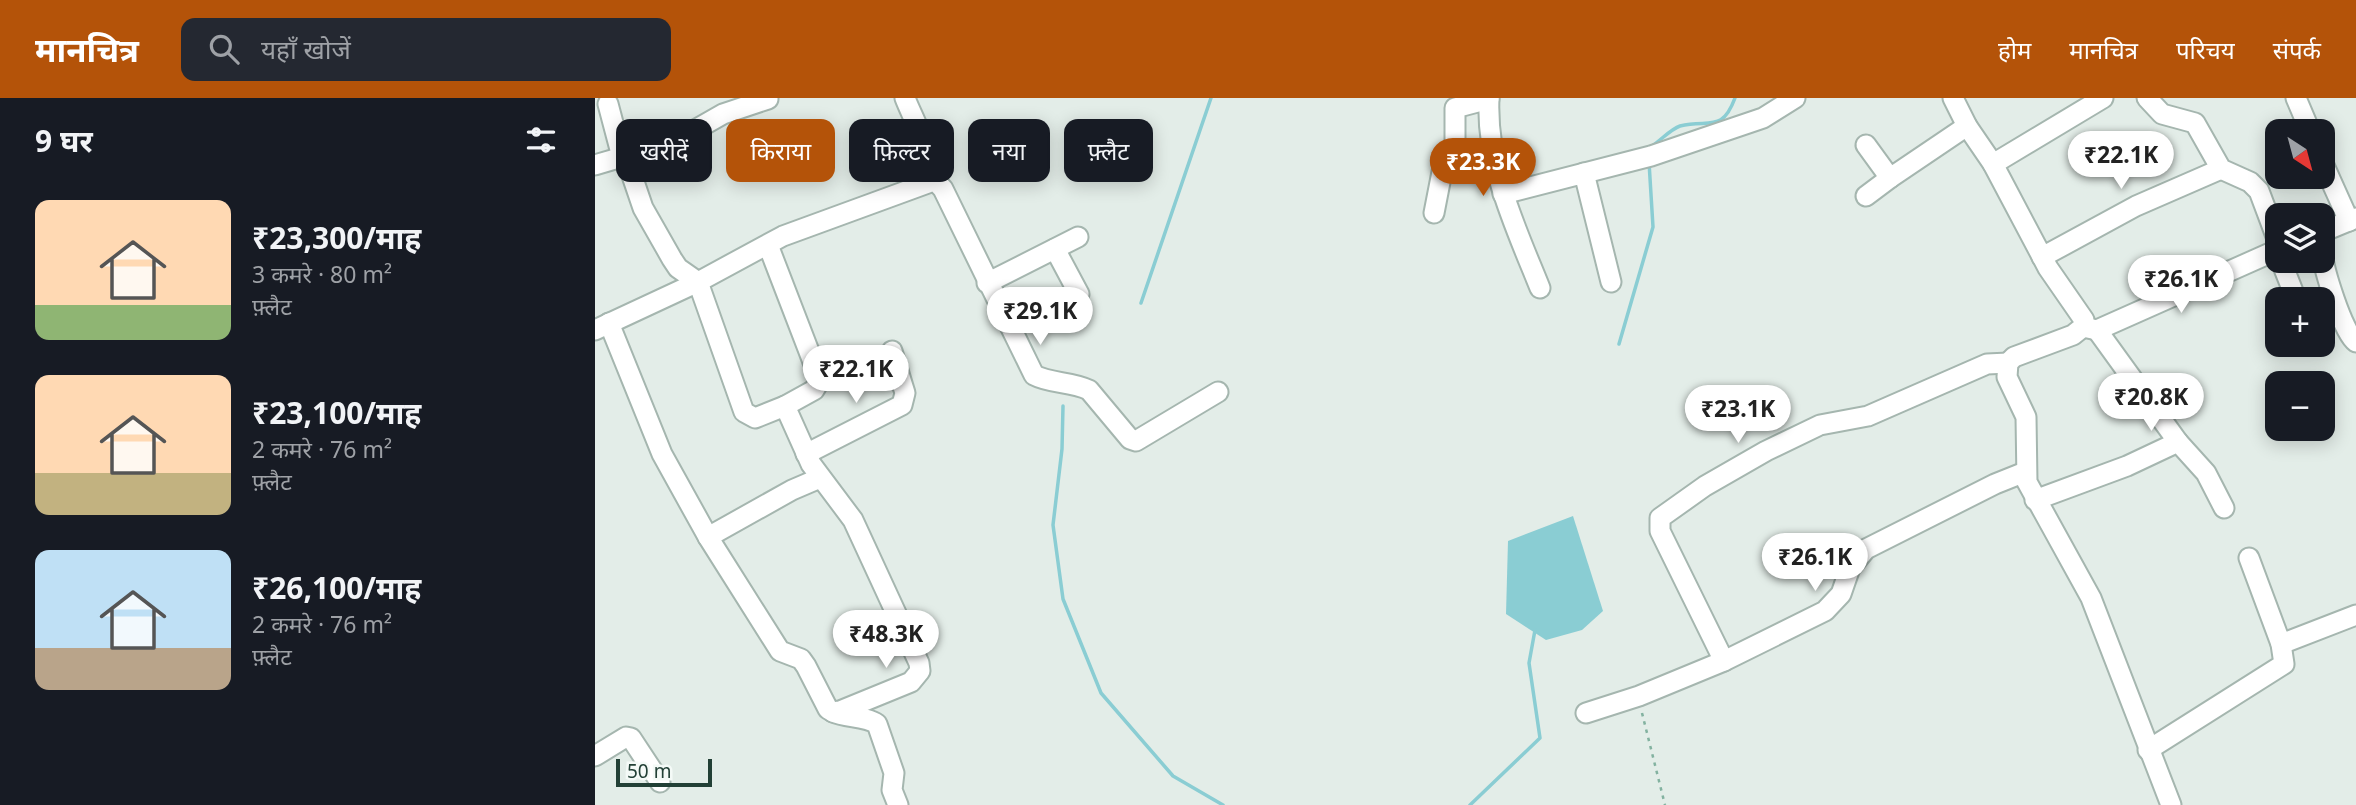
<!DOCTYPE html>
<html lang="hi">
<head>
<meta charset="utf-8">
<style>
	:root { --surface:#171b24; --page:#242831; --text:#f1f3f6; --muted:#9ea1a6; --accent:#b45309 }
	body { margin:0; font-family:"Noto Sans","Noto Sans Devanagari",sans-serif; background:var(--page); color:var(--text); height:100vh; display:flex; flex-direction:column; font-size:26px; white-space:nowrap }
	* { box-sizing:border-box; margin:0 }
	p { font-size:23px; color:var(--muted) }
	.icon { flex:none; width:38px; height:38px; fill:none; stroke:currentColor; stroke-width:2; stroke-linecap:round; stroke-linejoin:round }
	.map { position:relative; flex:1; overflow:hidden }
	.panel { display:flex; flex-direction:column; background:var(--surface); width:595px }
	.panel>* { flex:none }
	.top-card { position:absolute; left:21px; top:21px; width:665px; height:63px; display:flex; gap:14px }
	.needle { width:46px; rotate:144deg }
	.fabs { position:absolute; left:1670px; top:21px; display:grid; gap:14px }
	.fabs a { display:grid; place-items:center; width:70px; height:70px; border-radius:14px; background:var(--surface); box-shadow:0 4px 18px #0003; font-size:35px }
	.scale { position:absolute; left:21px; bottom:18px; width:96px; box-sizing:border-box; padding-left:7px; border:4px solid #224036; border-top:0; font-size:19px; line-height:24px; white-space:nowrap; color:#224036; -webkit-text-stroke:5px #f4faf7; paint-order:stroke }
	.price { position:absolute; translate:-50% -60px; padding:0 16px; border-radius:24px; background:#fff; color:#222; font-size:23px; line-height:46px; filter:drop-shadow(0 2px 4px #0008) }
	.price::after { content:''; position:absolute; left:50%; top:42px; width:21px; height:16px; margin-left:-10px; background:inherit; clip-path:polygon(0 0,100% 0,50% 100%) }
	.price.current { background:var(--accent); color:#fff }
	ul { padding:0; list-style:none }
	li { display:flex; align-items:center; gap:21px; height:175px; padding:0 35px }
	li span { display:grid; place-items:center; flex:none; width:196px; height:140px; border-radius:14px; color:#555 }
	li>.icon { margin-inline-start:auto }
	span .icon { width:84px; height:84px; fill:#fffc; stroke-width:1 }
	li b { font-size:30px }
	h2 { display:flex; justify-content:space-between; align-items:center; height:84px; padding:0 35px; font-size:30px }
	.chip { padding:0 24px; border-radius:14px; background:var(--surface); box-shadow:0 4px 18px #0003; font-size:24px; line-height:63px }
	.chip.current { background:var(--accent); color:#fff }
	header { display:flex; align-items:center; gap:42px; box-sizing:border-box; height:98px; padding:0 35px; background:var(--accent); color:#fff }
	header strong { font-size:33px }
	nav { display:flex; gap:38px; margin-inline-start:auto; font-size:24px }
	.search { width:490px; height:63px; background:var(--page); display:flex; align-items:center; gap:18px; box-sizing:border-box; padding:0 24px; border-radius:14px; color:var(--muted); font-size:26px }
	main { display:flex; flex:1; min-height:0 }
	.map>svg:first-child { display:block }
	.water { fill:#8acdd3 }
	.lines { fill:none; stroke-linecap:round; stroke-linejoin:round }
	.stream { stroke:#8acdd3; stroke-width:3.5 }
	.minor-casing { stroke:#a5b6af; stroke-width:23 }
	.path { stroke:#83b2a0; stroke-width:2.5; stroke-dasharray:3.5 5; stroke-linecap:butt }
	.minor { stroke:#fff; stroke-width:19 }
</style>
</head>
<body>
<header>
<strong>मानचित्र</strong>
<div class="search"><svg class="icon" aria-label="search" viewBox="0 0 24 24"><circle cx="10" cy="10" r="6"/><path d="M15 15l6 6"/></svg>यहाँ खोजें</div>
<nav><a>होम</a><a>मानचित्र</a><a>परिचय</a><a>संपर्क</a></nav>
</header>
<main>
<section class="panel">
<h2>9 घर<svg class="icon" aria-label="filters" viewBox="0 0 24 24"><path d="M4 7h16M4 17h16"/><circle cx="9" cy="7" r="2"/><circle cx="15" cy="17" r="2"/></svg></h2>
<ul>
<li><span style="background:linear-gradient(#ffd9b3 75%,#8fb573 0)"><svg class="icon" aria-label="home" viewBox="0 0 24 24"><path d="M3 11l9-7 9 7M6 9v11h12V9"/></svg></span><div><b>₹23,300/माह</b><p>3 कमरे · 80 m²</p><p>फ़्लैट</p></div></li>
<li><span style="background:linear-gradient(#ffd9b3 70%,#c2b280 0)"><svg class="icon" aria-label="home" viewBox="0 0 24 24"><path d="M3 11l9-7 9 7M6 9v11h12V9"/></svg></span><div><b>₹23,100/माह</b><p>2 कमरे · 76 m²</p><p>फ़्लैट</p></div></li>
<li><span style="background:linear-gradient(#bfe0f5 70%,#b9a48a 0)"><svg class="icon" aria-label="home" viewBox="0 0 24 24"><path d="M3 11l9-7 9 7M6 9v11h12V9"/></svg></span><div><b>₹26,100/माह</b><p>2 कमरे · 76 m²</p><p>फ़्लैट</p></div></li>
</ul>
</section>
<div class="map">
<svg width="1761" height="707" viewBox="0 0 1761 707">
	<rect width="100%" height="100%" fill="#e3ede8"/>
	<path class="water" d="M978,418L1008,513L987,532L951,542L911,516L913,443Z"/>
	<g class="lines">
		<g class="stream">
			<path d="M1057,48C1066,42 1076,31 1085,28C1115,21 1127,35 1140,0"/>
			<path d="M546,205L616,0"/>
			<path d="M1024,246L1058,129L1054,64"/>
			<path d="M468,308L467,351L458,427L468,501L506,595L578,678L628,707"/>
			<path d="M875,707L945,640L934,565L940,532"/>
		</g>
		<g class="minor-casing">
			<g id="minor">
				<path d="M894,0C891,68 920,128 945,190"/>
				<path d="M1358,0L1372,28L1398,66L1453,170L1489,222L1488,229L1478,237L1419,259L1413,265L1412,279L1431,319L1432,384L1496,500L1576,707"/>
				<path d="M1552,0L1567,16L1600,25L1626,71L1655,84L1664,93L1682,141"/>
				<path d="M1701,0L1715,33"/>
				<path d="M13,6L27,59"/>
				<path d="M1271,47L1295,80L1372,28"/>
				<path d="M1727,63L1754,123"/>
				<path d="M1398,66L1508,0"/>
				<path d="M0,67L27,59L32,63L48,110L77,161L83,170L103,184L149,314L160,320L190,308"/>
				<path d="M35,69L128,16L173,1"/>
				<path d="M989,75L1016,184"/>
				<path d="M337,79L348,91L439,277C456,286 476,283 494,292L535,341L541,343L623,294"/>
				<path d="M908,96L1056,58L1168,20L1200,0"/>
				<path d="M1271,98L1295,80"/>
				<path d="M839,115L847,74L860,51V10L894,1"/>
				<path d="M1727,134L1761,120"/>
				<path d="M460,151L484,196"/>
				<path d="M1727,153C1728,170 1748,235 1761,244"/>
				<path d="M1447,159L1541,108L1626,71"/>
				<path d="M1686,163L1701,201"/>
				<path d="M392,185L483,139"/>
				<path d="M14,225L67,356L113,439L185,553L206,561L211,568L233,611L238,614L245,613L316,584L325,573L324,565L258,422L216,366L190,308L219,292L225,282L173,147"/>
				<path d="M1488,229L1502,232L1682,152"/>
				<path d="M0,232L103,184L188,138L333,85C345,69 317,19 310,0"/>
				<path d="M1502,232L1583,344"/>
				<path d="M211,356L307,307L310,295L297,253"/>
				<path d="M1440,402L1532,368L1583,344L1611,375L1629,410"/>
				<path d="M113,439L197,392L225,380"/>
				<path d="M1686,546L1761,517"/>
				<path d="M1129,563L1065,433V420L1110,388L1171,353L1225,327L1273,318L1392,266L1413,265"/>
				<path d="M238,614C251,620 271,618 282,626L299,675L297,692L303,707"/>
				<path d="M991,615L1044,598L1129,563L1230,513L1246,496L1255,470L1271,451L1400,386L1430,374"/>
				<path d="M1553,652L1689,566L1686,546L1654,460"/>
				<path d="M0,658L31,639L36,640L65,684"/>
			</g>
		</g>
		<path class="path" d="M1047,615L1070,707"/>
		<use href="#minor" class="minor"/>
	</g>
</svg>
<div class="fabs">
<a><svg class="needle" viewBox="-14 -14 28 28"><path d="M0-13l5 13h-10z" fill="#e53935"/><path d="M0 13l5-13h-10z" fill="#9ea1a6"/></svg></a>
<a><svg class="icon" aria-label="layers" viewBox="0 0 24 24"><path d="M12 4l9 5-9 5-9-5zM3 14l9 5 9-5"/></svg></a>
<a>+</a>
<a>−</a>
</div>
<div class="scale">50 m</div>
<b class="price" style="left:1526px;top:93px">₹22.1K</b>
<b class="price current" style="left:888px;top:100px">₹23.3K</b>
<b class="price" style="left:1586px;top:217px">₹26.1K</b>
<b class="price" style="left:445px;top:249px">₹29.1K</b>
<b class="price" style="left:261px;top:307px">₹22.1K</b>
<b class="price" style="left:1556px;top:335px">₹20.8K</b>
<b class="price" style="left:1143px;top:347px">₹23.1K</b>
<b class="price" style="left:1220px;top:495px">₹26.1K</b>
<b class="price" style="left:291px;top:572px">₹48.3K</b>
<div class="top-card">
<a class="chip">खरीदें</a>
<a class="chip current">किराया</a>
<a class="chip">फ़िल्टर</a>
<a class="chip">नया</a>
<a class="chip">फ़्लैट</a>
</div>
</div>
</main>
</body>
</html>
